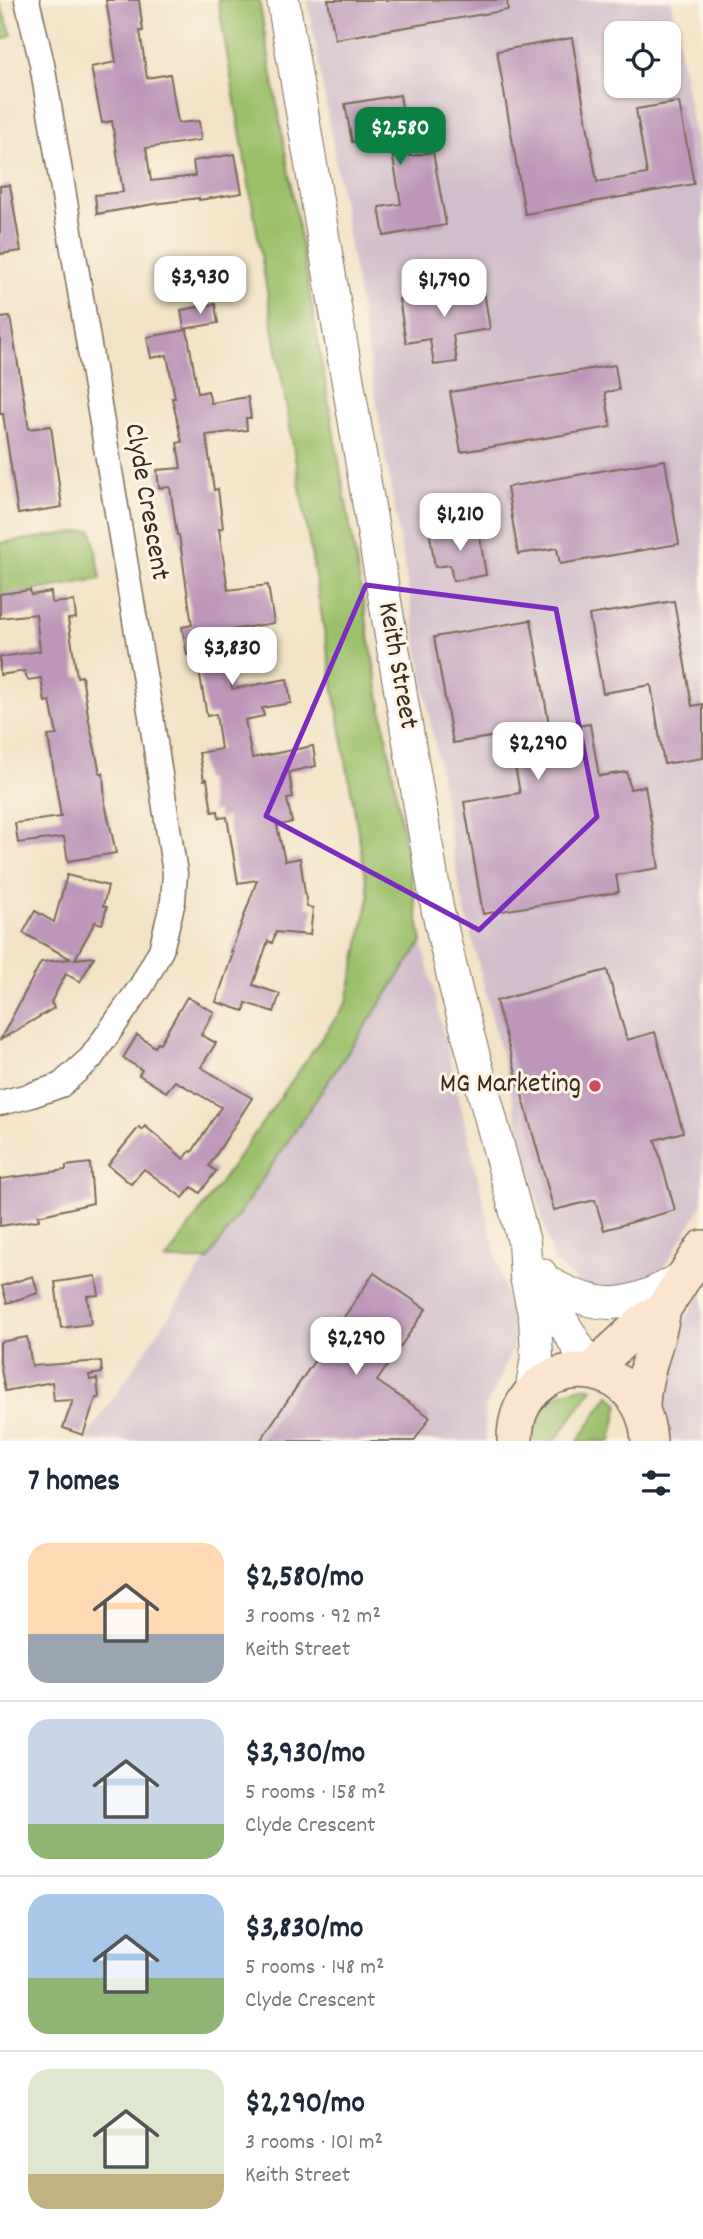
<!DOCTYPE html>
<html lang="en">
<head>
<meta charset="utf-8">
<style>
	:root { --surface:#fff; --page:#f6f6f7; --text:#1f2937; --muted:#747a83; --line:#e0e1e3; --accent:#0b8043 }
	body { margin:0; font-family:Dekko,sans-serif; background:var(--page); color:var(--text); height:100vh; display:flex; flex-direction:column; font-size:26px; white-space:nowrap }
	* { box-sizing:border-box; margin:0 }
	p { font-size:23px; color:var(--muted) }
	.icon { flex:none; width:38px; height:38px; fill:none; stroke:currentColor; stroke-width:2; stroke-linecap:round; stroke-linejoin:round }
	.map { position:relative; height:1441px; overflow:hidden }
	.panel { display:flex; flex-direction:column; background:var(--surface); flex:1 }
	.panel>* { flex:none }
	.tools { position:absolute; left:604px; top:21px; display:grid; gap:14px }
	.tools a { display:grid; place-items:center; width:77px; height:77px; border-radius:14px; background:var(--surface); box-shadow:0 2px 5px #0004; font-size:35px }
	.price { position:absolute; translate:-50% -60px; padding:0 16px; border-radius:14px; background:#fff; color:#222; font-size:23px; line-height:46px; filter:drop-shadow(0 2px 4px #0008) }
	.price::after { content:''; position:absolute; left:50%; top:42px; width:21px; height:16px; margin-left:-10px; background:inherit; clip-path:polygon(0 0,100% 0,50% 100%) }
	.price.current { background:var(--accent); color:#fff }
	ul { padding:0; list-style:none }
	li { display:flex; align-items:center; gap:21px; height:175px; padding:0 28px }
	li+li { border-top:2px solid var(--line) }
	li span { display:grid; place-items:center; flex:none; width:196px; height:140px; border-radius:21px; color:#555 }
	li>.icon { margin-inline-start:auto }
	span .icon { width:84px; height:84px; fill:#fffc; stroke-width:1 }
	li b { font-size:30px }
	h2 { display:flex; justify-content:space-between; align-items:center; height:84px; padding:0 28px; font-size:30px }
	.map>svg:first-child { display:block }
	.industrial { fill:#d1bdcb; fill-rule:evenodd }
	.green { fill:#9bc06b; stroke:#6b7544; stroke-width:2 }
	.building { fill:#bd96ba }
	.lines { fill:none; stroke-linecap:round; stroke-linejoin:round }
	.minor-casing { stroke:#7b6b59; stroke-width:27 }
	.tertiary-casing { stroke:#7b6b59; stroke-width:34 }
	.secondary-casing { stroke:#7b6b59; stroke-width:38 }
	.minor { stroke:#fff; stroke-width:24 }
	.tertiary { stroke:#fff; stroke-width:32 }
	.secondary { stroke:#fce5cf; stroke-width:35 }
	.marked { fill:none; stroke:#7b2cbf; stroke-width:5; stroke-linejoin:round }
	.poi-dot { fill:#d1495b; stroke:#fcf5e5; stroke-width:2.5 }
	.labels { text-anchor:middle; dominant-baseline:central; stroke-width:6; stroke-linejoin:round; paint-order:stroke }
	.street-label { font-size:28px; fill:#3b2a1e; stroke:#fcf5e5 }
	.poi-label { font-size:28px; fill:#3b2a1e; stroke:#fcf5e5; text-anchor:end }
</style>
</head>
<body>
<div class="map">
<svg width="703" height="1441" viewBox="0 0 703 1441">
	<rect width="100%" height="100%" fill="#fcf5e5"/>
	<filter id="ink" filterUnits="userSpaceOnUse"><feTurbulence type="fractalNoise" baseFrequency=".0143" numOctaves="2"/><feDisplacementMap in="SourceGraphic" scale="14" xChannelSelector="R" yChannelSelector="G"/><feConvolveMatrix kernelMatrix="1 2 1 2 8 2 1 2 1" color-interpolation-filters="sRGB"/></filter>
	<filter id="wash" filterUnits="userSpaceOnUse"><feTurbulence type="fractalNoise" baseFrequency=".00686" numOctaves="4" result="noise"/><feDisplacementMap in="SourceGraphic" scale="28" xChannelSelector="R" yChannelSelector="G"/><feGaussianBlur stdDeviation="1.57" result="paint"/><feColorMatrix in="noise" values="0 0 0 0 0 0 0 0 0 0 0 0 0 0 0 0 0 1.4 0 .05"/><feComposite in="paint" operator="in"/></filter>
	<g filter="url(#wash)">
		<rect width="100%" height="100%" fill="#f3e3c6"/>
		<g class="industrial">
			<path d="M308,0H671L703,184V1204L658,1277L616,1295L584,1287L553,1261L458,882ZM616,33H668V86H616Z"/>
			<path d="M422,942L516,1339L495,1390L484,1409L486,1441H84Z"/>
			<path d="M703,1292V1441H635L655,1363Z"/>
		</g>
		<g class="green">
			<path d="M218,0H259L422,942L208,1260H166L347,1002L369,897Z"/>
			<path d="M0,4L12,35L0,41Z"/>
			<path d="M92,530L101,579L0,596V543Z"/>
			<path d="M582,1387L593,1388L555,1441H532C535,1405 547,1395 582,1387Z"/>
			<path d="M609,1395L619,1404L611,1441H578Z"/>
		</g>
		<g id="blocks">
			<g class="building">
				<path d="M106,0H139L143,31H140L147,78L170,74L178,123L199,121L201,140L146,148L151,181L195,176L193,161L235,154L242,193L199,200V198L154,204L97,214L95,195L123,192L112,121L102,123L91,67L116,62Z"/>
				<path d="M328,0H507L508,10L335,39Z"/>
				<path d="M572,38L597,182L647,174L636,109L679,102L694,184L525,214L497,51Z"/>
				<path d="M400,95L410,156L433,152L446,225L384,236L379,207L401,204L389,136L352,142L345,104Z"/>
				<path d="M10,185L21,251L0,254V186Z"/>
				<path d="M483,285L490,329L453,335L457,362L434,365L430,339L406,343L399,299Z"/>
				<path d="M215,304L218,323L184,329L181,310Z"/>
				<path d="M10,317L29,429L51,426L62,507L18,514L3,414H0V318Z"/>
				<path d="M187,330L198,393L208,391L211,403L248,397L251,418H246L247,430L206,435L214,490L218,489L223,528L219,529L228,590L268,585L274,623L231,630L234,647L226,648L232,689L287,679L291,703L262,708L264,716L245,720L252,758L313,746L316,766L289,772L293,798L287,799L292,822L277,826L285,861L300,858L307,907L313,908L310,935L276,932L272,943L268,941L253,985L280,994L274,1012L246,1003L244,1011L216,1002L233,953L231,952L257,880L238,883L227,817L219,818L218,811L212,812L207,779L204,780L199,753L221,749L216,714L207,716L196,653L187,655L182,627L192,625L179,535H177L170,487L159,488L157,470L181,468L177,443L182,442L172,398H175L167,355L151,358L147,337Z"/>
				<path d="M615,365L619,390L605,392L611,427L461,452L450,392Z"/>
				<path d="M665,460L679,544L560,564L557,548L518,554L507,487Z"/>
				<path d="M478,526L486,575L453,581L450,565L435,567L430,535Z"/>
				<path d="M30,590L31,595L51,592L52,603L74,601L76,618L68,619L77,677L82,676L89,721L100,773H103L105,803L116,853L68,861L64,837L18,843L15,823L61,817L48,736L57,735L50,701L45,702L41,678L28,680L24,671L0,675V657L40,651L36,614L0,618V594Z"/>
				<path d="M674,601L692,706L703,704V758L664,764L651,685L603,693L589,615Z"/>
				<path d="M531,620L550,730L590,724L599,776L627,772L630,789L645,786L659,868L616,875L619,892L483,914L464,802L520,793L509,734L453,743L434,637Z"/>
				<path d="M67,875L108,886L103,906L107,907L102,924L95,922L75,959L94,957L80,982L66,974L51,1002L54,1008L0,1040L41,962L71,959L23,933L35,911L54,922Z"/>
				<path d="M607,970L627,1040L655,1032L683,1132L655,1140L675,1210L604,1230L595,1200L554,1210L496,1001Z"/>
				<path d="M187,997L214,1012L201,1035L216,1043L201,1067L252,1098L209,1166L216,1171L200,1193L192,1187L183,1198L144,1169L131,1184L108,1165L139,1127L142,1130L145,1126L184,1159L190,1151L192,1152L221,1107L175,1081L166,1092L139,1075L142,1070L123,1058L137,1035L155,1047L158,1042L160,1043Z"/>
				<path d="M90,1163L93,1203L38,1216L39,1220L0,1226V1179L66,1170V1166Z"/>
				<path d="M374,1273L426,1309L377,1381L430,1417L414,1441H260Z"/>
				<path d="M33,1276L38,1293L7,1303L2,1286Z"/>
				<path d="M96,1276L99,1295L87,1296L91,1324L61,1328L55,1282Z"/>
				<path d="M27,1337L32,1366L101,1361L102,1373L89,1375L90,1380L97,1379L99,1398H96L83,1435L63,1428L73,1400L54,1401L52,1382L5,1391L0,1363V1342Z"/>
			</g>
		</g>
	</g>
	<g filter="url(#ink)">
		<use href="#blocks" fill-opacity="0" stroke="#7b6b59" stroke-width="2"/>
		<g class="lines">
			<g class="minor-casing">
				<path id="minor" d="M0,1103L29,1096L61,1085L91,1058L142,985L161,950L173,901L175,873L151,716L42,64L27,0"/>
			</g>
			<g class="tertiary-casing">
				<g id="tertiary">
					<path d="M283,0L437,907L456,990L524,1242L526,1277L535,1319L537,1356L531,1394"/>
					<path d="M541,1274C547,1285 549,1296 554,1306C565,1329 581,1348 590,1371"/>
					<path d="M545,1281C601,1313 631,1309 685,1276"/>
				</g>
			</g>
			<g class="secondary-casing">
				<g id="secondary">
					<path d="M593,1371L605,1357L643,1322L663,1309L703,1248"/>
					<path d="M642,1408C642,1374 658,1343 663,1309"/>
					<path d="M515,1441C514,1350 643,1346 649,1441"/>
				</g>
			</g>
			<use href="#minor" class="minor"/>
			<use href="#tertiary" class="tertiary"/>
			<use href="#secondary" class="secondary"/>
		</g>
	</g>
	<path class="marked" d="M366,585L556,609L597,817L479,930L266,816Z"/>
	<circle class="poi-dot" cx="595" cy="1086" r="7"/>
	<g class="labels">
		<g class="street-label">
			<text transform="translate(145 502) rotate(80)">Clyde Crescent</text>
			<text transform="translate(396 666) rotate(80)">Keith Street</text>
		</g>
		<g class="poi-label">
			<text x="581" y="1086">MG Marketing</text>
		</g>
	</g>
</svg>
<div class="tools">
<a><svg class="icon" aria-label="locate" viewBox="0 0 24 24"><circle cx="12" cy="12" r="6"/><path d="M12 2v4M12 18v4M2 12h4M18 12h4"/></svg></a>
</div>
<b class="price current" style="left:400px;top:167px">$2,580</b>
<b class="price" style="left:200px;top:316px">$3,930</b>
<b class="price" style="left:444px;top:319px">$1,790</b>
<b class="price" style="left:460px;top:553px">$1,210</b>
<b class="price" style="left:232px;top:687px">$3,830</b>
<b class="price" style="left:538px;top:782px">$2,290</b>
<b class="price" style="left:356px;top:1377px">$2,290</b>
</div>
<section class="panel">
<h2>7 homes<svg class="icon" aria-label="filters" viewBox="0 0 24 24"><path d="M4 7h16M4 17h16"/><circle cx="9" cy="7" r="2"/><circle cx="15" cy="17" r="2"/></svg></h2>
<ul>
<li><span style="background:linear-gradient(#ffd9b3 65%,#9aa5b1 0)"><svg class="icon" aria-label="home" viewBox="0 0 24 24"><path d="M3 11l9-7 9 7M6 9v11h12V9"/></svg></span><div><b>$2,580/mo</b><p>3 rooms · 92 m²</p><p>Keith Street</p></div></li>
<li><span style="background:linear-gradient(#c9d6e8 75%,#8fb573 0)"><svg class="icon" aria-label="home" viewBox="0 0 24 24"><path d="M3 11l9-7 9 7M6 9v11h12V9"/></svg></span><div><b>$3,930/mo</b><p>5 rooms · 158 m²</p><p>Clyde Crescent</p></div></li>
<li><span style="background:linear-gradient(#a9c7e8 60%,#8fb573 0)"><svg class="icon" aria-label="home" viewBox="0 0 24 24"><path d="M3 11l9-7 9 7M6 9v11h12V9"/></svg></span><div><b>$3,830/mo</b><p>5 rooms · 148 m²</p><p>Clyde Crescent</p></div></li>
<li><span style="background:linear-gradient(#dfe7d0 75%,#c2b280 0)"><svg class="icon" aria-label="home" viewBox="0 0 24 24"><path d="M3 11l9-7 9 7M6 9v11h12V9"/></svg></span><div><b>$2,290/mo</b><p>3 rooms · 101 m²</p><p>Keith Street</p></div></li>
</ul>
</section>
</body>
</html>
